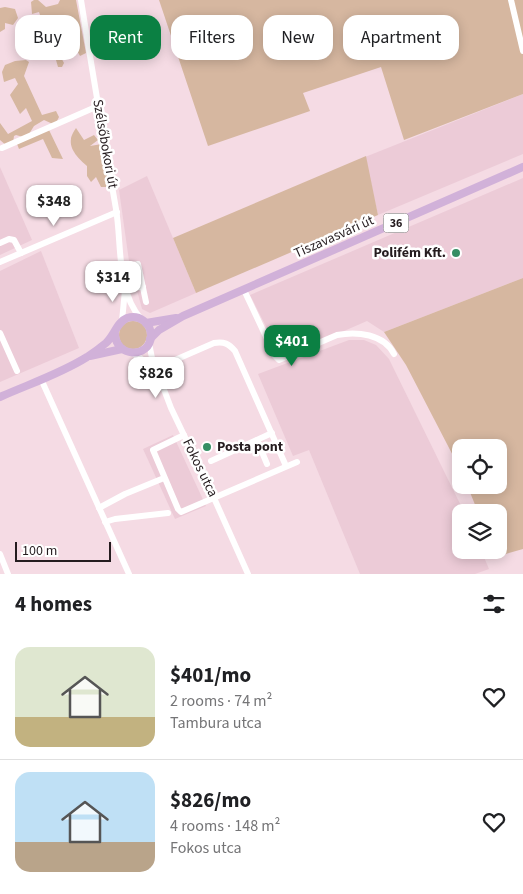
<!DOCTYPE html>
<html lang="en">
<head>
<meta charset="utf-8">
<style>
	:root { --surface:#fff; --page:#f6f6f6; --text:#202124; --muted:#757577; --line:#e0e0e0; --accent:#0b8043 }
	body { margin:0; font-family:"Source Sans 3",sans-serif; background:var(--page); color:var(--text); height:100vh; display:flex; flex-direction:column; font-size:19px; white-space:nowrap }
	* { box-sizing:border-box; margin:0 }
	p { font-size:16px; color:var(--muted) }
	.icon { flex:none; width:28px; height:28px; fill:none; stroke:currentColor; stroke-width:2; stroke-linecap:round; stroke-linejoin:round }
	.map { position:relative; height:574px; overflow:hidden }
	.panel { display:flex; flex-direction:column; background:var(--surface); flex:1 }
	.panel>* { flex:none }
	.top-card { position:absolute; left:15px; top:15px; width:494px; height:45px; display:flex; gap:10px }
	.buttons { position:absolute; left:452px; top:439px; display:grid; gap:10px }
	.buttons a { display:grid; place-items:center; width:55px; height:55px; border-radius:10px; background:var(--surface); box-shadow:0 2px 12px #0003; font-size:25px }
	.scale { position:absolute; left:15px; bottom:12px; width:96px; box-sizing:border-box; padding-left:5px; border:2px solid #251c1f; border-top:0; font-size:14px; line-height:18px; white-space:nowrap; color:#251c1f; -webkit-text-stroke:4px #fff; paint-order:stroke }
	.price { position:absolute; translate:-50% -42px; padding:0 11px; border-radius:10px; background:#fff; color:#222; font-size:16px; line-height:32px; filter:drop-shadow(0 1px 2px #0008) }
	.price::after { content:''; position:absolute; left:50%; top:30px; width:15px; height:11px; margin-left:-8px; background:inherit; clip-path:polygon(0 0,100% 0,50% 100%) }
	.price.active { background:var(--accent); color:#fff }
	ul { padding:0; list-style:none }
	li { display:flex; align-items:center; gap:15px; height:125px; padding:0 15px }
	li+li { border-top:1px solid var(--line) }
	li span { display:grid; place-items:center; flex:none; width:140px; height:100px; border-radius:15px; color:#555 }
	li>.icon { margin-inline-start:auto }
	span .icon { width:60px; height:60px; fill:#fffc; stroke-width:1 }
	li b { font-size:21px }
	h2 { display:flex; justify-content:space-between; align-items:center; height:60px; padding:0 15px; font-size:21px }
	.chip { padding:0 18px; border-radius:15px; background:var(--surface); box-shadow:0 2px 12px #0003; font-size:18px; line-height:45px }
	.chip.active { background:var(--accent); color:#fff }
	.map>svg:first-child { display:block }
	.built { fill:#eccbd7 }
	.green { fill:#d6b7a0 }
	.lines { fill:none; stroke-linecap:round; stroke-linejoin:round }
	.minor { stroke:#fff; stroke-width:6 }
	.major { stroke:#d1b1d9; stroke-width:8 }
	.poi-dot { fill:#358e64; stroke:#fff; stroke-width:2 }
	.labels { text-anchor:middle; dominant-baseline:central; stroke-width:5; stroke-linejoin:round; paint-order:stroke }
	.shield { fill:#fff; stroke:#666062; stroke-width:1 }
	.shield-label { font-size:12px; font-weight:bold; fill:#251c1f }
	.street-label { font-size:14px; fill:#251c1f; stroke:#fff }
	.poi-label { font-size:14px; font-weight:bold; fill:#251c1f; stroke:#fff; text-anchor:end }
</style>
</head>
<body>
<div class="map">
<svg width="523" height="574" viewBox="0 0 523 574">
	<rect width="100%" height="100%" fill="#f5dbe4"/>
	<g class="built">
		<path d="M523,94V154L378,215L365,157Z"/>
		<path d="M0,167L32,240L0,255Z"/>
		<path d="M147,176L196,293L150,313L142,309L129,261L119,190Z"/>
		<path d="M523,178V278L384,332L367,321L282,358L250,295Z"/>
		<path d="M41,251L79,348L0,382V271Z"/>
		<path d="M349,340H364L376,345L389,359L464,512H461V550H481L489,569L475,574H360L309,450L293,456L258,374Z"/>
		<path d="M173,435L206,506L175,519L143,449Z"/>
	</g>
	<g class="green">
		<path d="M34,0H38L46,7L58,4L60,0H76L86,53L80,56L75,47L71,48L67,54L63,50L58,52L64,63L62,67H58L56,60L44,51L49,42L45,31H38L31,22L41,18L39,12L32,14L31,2Z"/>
		<path d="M159,0H523V94L404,140L381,67L303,93L310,111L208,146Z"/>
		<path d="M5,7L15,9L18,18L13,25L5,23V29L0,32V8Z"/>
		<path d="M17,33H26V38H37L36,46L30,48L28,51H18L21,41L16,40L15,37Z"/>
		<path d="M26,60L29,62L24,76L42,115L56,111L59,117L55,125L44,120L34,126L29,134L23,137L16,135L14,136L13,143L7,146L0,140V123L8,134L32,121L26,108L20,114L10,95L18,84L15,78L4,82L2,72L5,65L15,61Z"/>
		<path d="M76,128L84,140L94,135L98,140L90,146L102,144L109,187H101L96,177L91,182L87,176V166C80,160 69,150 71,139C71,136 74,131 76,128Z"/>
		<path d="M49,130L63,159L52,158L43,139L19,149L17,144Z"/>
		<path d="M366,156L378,215L196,293L173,238Z"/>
		<path d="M523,278V549L495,557L492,550H499V512H478L467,485H499V448H461V471L406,365L384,332Z"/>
		<circle cx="133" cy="335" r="14"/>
	</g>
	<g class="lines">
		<g class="minor">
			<path d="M81,0C92,70 104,140 116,209C122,245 116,290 141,319"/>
			<path d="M511,0L523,51"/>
			<path d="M2,148L98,106"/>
			<path d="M0,243L9,239L14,240L21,253"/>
			<path d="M0,262L117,212"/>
			<path d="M123,268L138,264L146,302"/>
			<path d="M126,288L143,287"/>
			<path d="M244,290L275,356L279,360L337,335C357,331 384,334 394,354"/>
			<path d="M122,321L125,290"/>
			<path d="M0,333L17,371"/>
			<path d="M149,343L152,358L171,408L214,498L248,574"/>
			<path d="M133,353L144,361L153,372"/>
			<path d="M152,370L214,343C224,341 229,344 235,351L286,466"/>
			<path d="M41,379L129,574"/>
			<path d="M184,435L153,450L178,509L181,512L297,462"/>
			<path d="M257,440L267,464"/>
			<path d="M211,461L272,433"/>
			<path d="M99,508L125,494L164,478"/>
			<path d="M105,522L115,519L168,513"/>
			<path d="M0,554L8,574"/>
		</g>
		<g class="major">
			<path d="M146,323L176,318"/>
			<path d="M150,339L159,330L183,316L523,167"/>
			<path d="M90,356L122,349"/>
			<path d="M0,397C29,384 60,374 87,357C93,353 100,348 106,343C114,336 117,322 127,318C139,314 151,323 151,336C150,359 115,358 115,333"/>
		</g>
	</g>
	<g class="poi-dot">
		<circle cx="456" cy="253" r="5"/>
		<circle cx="207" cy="447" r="5"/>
	</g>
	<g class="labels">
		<rect class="shield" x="383.5" y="213.5" width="25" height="19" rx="4"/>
		<g class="shield-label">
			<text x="396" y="223">36</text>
		</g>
		<g class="street-label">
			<text transform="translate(105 144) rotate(80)">Szélsőbokori út</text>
			<text transform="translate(334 237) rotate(-24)">Tiszavasvári út</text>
			<text transform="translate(200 468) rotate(64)">Fokos utca</text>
		</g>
		<g class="poi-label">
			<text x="446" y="253">Polifém Kft.</text>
			<text x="217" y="447" text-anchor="start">Posta pont</text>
		</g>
	</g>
</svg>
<div class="buttons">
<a><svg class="icon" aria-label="locate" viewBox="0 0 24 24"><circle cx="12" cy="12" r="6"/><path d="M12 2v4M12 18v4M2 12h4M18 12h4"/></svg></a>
<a><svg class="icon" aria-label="layers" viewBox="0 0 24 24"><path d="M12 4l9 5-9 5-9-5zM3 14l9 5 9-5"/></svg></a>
</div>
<div class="scale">100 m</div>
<b class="price" style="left:54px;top:227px">$348</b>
<b class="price" style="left:113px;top:303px">$314</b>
<b class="price active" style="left:292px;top:367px">$401</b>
<b class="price" style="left:156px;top:399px">$826</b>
<div class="top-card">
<a class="chip">Buy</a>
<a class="chip active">Rent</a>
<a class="chip">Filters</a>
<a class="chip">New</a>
<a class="chip">Apartment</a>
</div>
</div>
<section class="panel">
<h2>4 homes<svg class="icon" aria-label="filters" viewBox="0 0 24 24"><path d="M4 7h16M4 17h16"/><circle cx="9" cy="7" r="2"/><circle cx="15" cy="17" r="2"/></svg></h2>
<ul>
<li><span style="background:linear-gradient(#dfe7d0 70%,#c2b280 0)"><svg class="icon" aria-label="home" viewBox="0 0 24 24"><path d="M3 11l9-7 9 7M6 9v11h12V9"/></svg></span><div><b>$401/mo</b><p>2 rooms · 74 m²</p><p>Tambura utca</p></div><svg class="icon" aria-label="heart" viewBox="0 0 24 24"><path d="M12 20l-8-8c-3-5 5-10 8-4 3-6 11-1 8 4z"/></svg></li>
<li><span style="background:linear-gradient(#bfe0f5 70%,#b9a48a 0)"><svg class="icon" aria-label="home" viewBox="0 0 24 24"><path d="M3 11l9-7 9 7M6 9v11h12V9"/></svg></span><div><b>$826/mo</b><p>4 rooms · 148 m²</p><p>Fokos utca</p></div><svg class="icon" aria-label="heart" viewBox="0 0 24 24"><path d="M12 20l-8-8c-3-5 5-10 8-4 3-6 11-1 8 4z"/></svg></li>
</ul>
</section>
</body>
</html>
